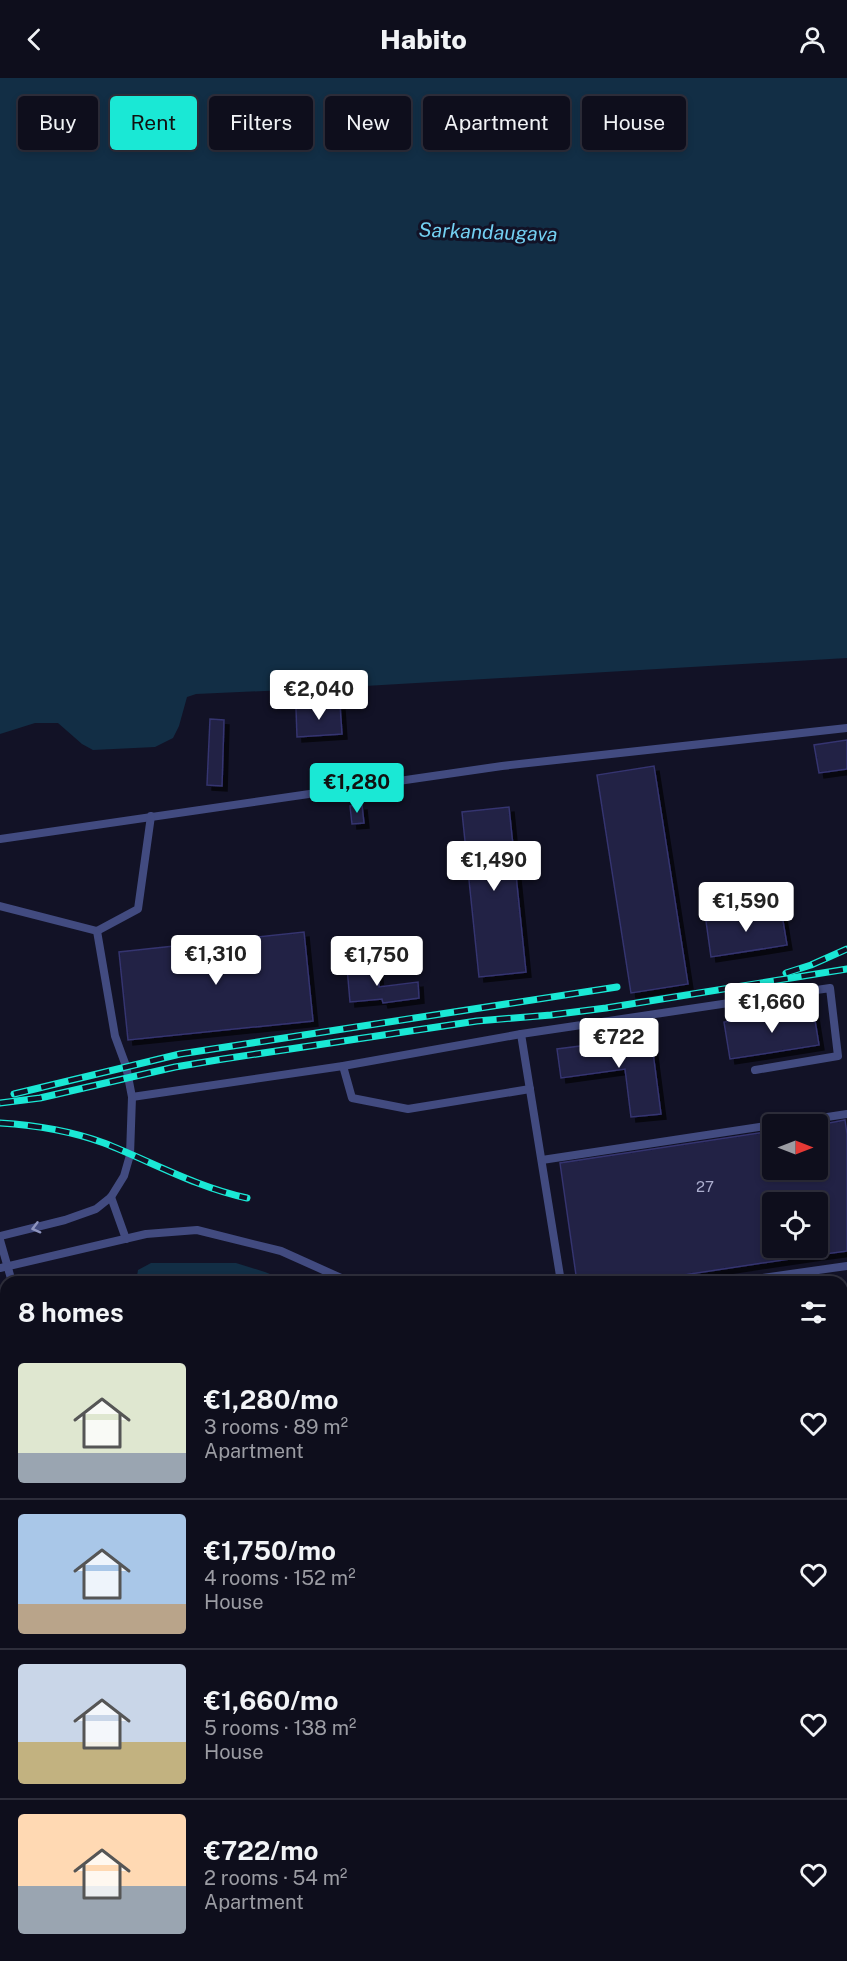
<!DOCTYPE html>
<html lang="en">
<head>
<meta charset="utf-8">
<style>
	:root { --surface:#0e0e1c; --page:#171725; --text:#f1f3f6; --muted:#9b9ca3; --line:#2e2e3b; --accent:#1ae8d5 }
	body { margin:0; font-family:"Public Sans",sans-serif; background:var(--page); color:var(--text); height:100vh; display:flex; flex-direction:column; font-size:22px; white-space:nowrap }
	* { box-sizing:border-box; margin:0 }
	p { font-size:20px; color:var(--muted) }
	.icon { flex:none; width:33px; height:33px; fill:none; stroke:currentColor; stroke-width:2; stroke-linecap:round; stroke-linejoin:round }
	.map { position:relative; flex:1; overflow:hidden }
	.panel { position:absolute; left:0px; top:1198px; width:848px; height:686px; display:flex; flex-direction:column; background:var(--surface); border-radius:18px 18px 0 0; box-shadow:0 3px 9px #0003,0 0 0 2px var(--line) }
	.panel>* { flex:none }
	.hud { position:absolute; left:18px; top:18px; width:812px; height:54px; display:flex; gap:12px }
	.needle { width:39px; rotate:90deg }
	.controls { position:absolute; left:762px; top:1036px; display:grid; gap:12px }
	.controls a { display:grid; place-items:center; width:66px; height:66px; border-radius:6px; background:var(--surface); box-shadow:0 3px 9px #0003,0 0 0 2px var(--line); font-size:30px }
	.price { position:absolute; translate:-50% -51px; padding:0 14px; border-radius:6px; background:#fff; color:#222; font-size:20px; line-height:39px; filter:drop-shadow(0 2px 3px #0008) }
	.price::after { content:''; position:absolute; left:50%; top:36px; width:18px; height:14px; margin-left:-9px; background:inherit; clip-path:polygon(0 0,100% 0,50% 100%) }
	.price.current { background:var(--accent); color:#111 }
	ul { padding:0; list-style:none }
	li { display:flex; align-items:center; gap:18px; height:150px; padding:0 18px }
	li+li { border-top:2px solid var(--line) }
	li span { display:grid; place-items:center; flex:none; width:168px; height:120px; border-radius:6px; color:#555 }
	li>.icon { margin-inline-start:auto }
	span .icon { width:72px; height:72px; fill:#fffc; stroke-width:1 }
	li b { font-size:26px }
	h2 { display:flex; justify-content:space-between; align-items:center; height:72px; padding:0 18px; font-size:26px }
	.pill { padding:0 21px; border-radius:6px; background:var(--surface); box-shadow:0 3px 9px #0003,0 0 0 2px var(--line); font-size:21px; line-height:54px }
	.pill.current { background:var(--accent); color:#111 }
	header { display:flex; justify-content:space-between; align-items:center; height:78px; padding:0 18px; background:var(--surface); font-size:27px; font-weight:800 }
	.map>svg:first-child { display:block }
	.green { fill:#162f29 }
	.water { fill:#122e45 }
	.building { fill:#202045; stroke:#35346f; stroke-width:1.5; filter:url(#shadow) }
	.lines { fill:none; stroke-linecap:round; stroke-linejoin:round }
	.lane { stroke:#424b80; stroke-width:8 }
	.street { stroke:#424b80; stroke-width:12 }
	.secondary { stroke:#7b8ff2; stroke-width:12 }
	.primary { stroke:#a66df0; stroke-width:18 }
	.tram { stroke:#1ae8d5; stroke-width:1.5 }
	.rail-casing { stroke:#1ae8d5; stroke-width:7 }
	.rail { stroke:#121226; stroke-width:4.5; stroke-dasharray:14; stroke-linecap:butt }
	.oneway { stroke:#8e94be }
	.labels { text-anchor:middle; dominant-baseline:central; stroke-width:6; stroke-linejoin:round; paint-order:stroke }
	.number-label { font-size:15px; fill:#acaece }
	.water-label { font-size:20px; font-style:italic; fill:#73cff1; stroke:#121226 }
</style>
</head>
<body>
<header><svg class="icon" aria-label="back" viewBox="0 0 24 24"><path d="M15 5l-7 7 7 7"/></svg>Habito<svg class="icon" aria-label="person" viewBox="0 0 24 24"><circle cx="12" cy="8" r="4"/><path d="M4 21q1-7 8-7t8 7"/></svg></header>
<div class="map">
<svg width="847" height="1883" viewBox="0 0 847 1883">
	<defs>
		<filter id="shadow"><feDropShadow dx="5" dy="5" stdDeviation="0" flood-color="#0009"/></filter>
	</defs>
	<rect width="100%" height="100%" fill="#121226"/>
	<g class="green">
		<path d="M0,1810L6,1811V1878H160L175,1883H0Z"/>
		<path d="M847,1825V1883H337V1878H842V1826Z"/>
	</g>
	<g class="water">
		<path d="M0,0H847V580L331,610L196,616L187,619L179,648L173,660L155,669L93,672L82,666L58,645H35L0,656Z"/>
		<path d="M151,1185H236L265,1194L290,1204H136L138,1192Z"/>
		<path d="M847,1221V1290L842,1291V1222Z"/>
	</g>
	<g class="building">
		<path d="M340,627L342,656L297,659L296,630Z"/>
		<path d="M210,641L224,642L222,708L207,707Z"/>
		<path d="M847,662V691L819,695L814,667Z"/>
		<path d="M654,688L688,906L631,915L597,697Z"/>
		<path d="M362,727L364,745L352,746L350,728Z"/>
		<path d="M509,729L526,894L479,899L462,734Z"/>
		<path d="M781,831L787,867L711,879L706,843Z"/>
		<path d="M304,854L313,943L128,962L119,874Z"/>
		<path d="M377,886L379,909L418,904L419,920L383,925L382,921L350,924L347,889Z"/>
		<path d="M813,930L819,967L730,981L724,944Z"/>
		<path d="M651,959L661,1036L631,1039L625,991L561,1000L557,971Z"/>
		<path d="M845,1042L847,1056V1173L818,1177V1125H772V1170H815L816,1177L637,1204H577L560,1085L772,1053V1092H818V1047Z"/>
	</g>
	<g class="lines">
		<g class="lane">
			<path d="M0,761L502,688L847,650"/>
			<path d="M0,828L97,853L138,831L151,738"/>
			<path d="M521,956L561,1204"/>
			<path d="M343,988L352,1020L408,1031L530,1011"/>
			<path d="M132,1019L343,988L521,956L830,910L838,978L755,992"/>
			<path d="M775,1047L847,1036"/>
			<path d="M542,1082L772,1047"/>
			<path d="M111,1119L126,1161"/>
			<path d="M0,1158L65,1142L96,1131L111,1119L124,1098L130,1077L132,1019L126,988L115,958L97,853"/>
			<path d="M0,1162L12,1204"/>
			<path d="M0,1190L146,1156L197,1152L281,1173L350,1204"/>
			<path d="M734,1204L847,1188"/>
			<path d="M842,1445L847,1462"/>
			<path d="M0,1648L6,1647"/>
			<path d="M0,1731L6,1729"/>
		</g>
		<path class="street" d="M0,1551L6,1549"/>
		<g class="secondary">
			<path d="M0,1313L6,1320"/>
			<path d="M842,1431L847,1430"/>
		</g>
		<g class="primary">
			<path d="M0,1405L6,1417"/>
			<path d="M0,1459L6,1472"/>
			<path d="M246,1878L250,1883"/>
			<path d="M264,1878L267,1883"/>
			<path d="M284,1878L288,1883"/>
		</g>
		<g class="tram">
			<path d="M842,1452L847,1451"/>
			<path d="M0,1577L6,1575"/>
		</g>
		<g class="rail-casing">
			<g id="rail">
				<path d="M786,895L811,887L847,871"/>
				<path d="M14,1016L180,976L617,909"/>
				<path d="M0,1025L40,1020L175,989L223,981L477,943L551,937L606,930L847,891"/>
				<path d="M0,1045C35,1047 71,1053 104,1065C152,1084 196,1109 247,1120"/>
				<path d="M0,1357L6,1367"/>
				<path d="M842,1773L847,1771"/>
				<path d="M0,1785L6,1786"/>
				<path d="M842,1791L847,1790"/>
				<path d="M0,1796L6,1797"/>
				<path d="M842,1804L847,1803"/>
			</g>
		</g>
		<use href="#rail" class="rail"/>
	</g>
	<defs><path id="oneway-chevron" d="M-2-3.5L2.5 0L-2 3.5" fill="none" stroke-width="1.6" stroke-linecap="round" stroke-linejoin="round" transform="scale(1.5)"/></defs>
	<use class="oneway" href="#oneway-chevron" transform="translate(36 1150) rotate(165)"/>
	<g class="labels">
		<g class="number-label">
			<text x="705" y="1108">27</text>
		</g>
		<g class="water-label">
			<text transform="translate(488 154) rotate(2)">Sarkandaugava</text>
		</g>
	</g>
</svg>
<div class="controls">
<a><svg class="needle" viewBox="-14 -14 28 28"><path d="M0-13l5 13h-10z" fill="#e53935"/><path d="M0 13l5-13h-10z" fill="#9b9ca3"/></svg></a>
<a><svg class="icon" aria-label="locate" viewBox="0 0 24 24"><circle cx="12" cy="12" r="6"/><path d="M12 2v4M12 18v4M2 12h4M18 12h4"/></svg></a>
</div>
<b class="price" style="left:319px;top:643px">€2,040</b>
<b class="price current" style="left:357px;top:736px">€1,280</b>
<b class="price" style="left:494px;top:814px">€1,490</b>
<b class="price" style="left:746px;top:855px">€1,590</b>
<b class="price" style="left:216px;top:908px">€1,310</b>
<b class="price" style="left:377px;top:909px">€1,750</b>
<b class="price" style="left:772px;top:956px">€1,660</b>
<b class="price" style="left:619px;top:991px">€722</b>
<div class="hud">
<a class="pill">Buy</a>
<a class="pill current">Rent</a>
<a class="pill">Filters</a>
<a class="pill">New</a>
<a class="pill">Apartment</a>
<a class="pill">House</a>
</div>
<section class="panel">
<h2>8 homes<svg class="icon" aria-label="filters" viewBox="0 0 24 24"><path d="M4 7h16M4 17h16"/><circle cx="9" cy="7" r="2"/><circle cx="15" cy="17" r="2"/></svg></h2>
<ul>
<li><span style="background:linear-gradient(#dfe7d0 75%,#9aa5b1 0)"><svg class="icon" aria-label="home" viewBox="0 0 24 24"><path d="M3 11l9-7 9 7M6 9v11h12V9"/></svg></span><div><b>€1,280/mo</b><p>3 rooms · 89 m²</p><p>Apartment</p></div><svg class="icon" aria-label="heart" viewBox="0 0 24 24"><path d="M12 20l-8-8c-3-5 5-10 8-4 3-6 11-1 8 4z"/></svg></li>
<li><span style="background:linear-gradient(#a9c7e8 75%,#b9a48a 0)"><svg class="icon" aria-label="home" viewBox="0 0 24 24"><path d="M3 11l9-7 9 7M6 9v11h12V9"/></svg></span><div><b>€1,750/mo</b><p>4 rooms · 152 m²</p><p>House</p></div><svg class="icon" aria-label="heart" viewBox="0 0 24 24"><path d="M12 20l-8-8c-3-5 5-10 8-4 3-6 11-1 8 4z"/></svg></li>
<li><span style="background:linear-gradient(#c9d6e8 65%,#c2b280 0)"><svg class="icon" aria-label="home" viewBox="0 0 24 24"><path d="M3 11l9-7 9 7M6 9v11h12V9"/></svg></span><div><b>€1,660/mo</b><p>5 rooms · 138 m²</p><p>House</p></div><svg class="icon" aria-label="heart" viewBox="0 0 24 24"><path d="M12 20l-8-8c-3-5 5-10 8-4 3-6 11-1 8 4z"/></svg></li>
<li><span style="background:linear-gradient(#ffd9b3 60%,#9aa5b1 0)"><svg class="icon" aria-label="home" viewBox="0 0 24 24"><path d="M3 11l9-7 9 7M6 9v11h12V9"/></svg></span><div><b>€722/mo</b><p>2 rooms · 54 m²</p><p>Apartment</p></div><svg class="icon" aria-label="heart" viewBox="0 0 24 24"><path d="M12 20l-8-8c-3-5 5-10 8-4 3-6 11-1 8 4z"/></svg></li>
</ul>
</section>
</div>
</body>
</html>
